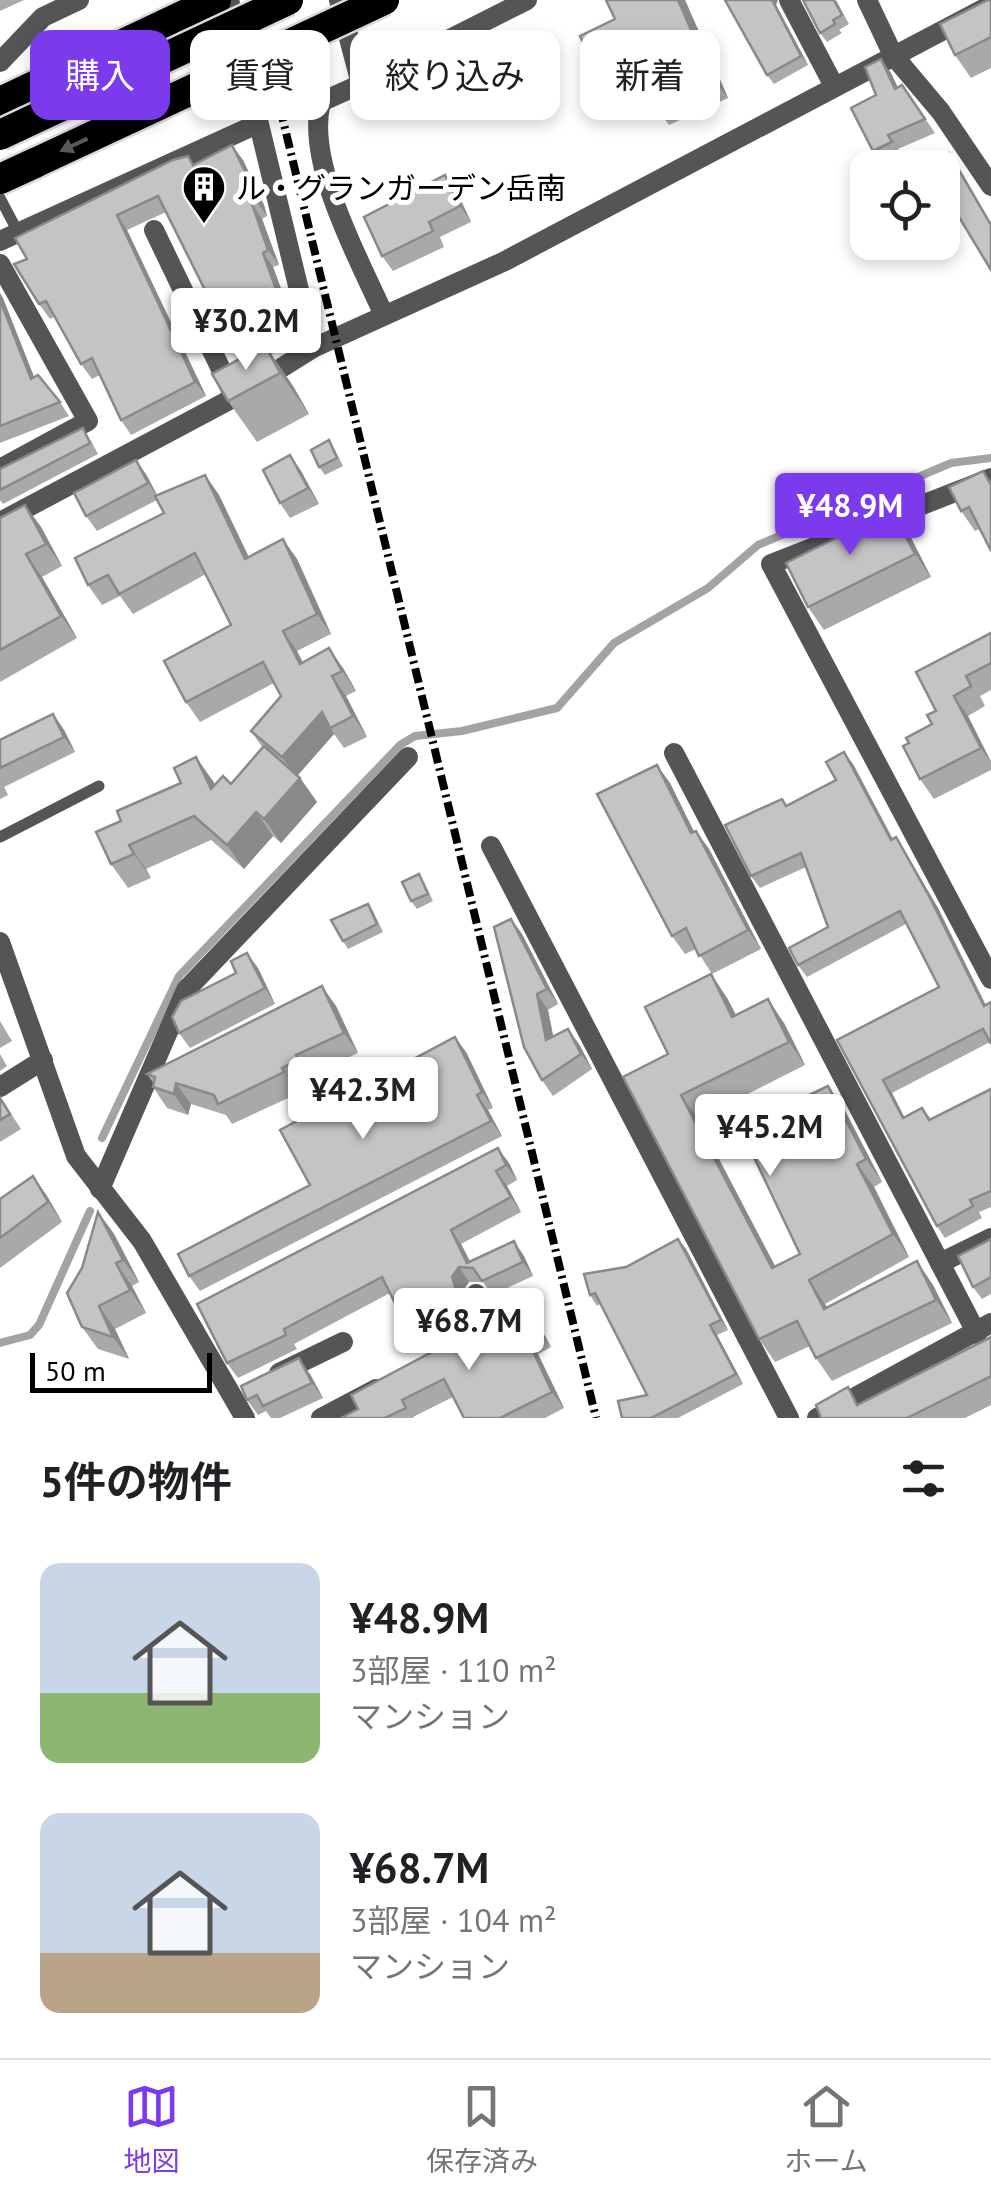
<!DOCTYPE html>
<html lang="ja">
<head>
<meta charset="utf-8">
<style>
	:root { --surface:#fff; --page:#f2f2f2; --text:#202124; --muted:#757577; --line:#e0e0e0; --accent:#7c3aed }
	body { margin:0; font-family:"PT Sans","Noto Sans JP",sans-serif; background:var(--page); color:var(--text); height:100vh; display:flex; flex-direction:column; font-size:38px; white-space:nowrap }
	* { box-sizing:border-box; margin:0 }
	p { font-size:32px; color:var(--muted) }
	.icon { flex:none; width:55px; height:55px; fill:none; stroke:currentColor; stroke-width:2; stroke-linecap:round; stroke-linejoin:round }
	.map { position:relative; height:1418px; overflow:hidden }
	.sheet { display:flex; flex-direction:column; background:var(--surface); flex:1 }
	.sheet>* { flex:none }
	.hud { position:absolute; left:30px; top:30px; width:932px; height:90px; display:flex; gap:20px }
	.fabs { position:absolute; left:850px; top:150px; display:grid; gap:20px }
	.fabs a { display:grid; place-items:center; width:110px; height:110px; border-radius:20px; background:var(--surface); box-shadow:0 5px 15px #0003; font-size:50px }
	.scale { position:absolute; left:30px; bottom:25px; width:182px; box-sizing:border-box; padding-left:10px; border:5px solid #000; border-top:0; font-size:28px; line-height:35px; white-space:nowrap; color:#000; -webkit-text-stroke:8px #fff; paint-order:stroke }
	.price { position:absolute; translate:-50% -85px; padding:0 22px; border-radius:10px; background:#fff; color:#222; font-size:32px; line-height:65px; filter:drop-shadow(0 2px 5px #0008) }
	.price::after { content:''; position:absolute; left:50%; top:60px; width:30px; height:22px; margin-left:-15px; background:inherit; clip-path:polygon(0 0,100% 0,50% 100%) }
	.price.on { background:var(--accent); color:#fff }
	ul { padding:0; list-style:none }
	li { display:flex; align-items:center; gap:30px; height:250px; padding:0 40px }
	li span { display:grid; place-items:center; flex:none; width:280px; height:200px; border-radius:20px; color:#555 }
	li>.icon { margin-inline-start:auto }
	span .icon { width:120px; height:120px; fill:#fffc; stroke-width:1 }
	li b { font-size:42px }
	h2 { display:flex; justify-content:space-between; align-items:center; height:120px; padding:0 40px; font-size:42px }
	.chip { padding:0 35px; border-radius:20px; background:var(--surface); box-shadow:0 5px 15px #0003; font-size:35px; line-height:90px }
	.chip.on { background:var(--accent); color:#fff }
	.tab-bar { display:flex; justify-content:space-around; align-items:center; height:140px; border-top:2px solid var(--line); background:var(--surface); font-size:28px; color:var(--muted) }
	.tab-bar a { display:grid; justify-items:center; gap:5px }
	.tab-bar .on { color:var(--accent) }
	.map>svg:first-child { display:block }
	.lines { fill:none; stroke-linecap:round; stroke-linejoin:round }
	.stream { stroke:#a3a3a3; stroke-width:8 }
	.highway-casing { stroke:#dbdbdb; stroke-width:35 }
	.lane { stroke:#555; stroke-width:11 }
	.street { stroke:#555; stroke-width:20 }
	.highway { stroke:#000; stroke-width:30 }
	.rail { stroke:#000; stroke-width:8; stroke-dasharray:15 5 2.5 5; stroke-linecap:butt }
	.highway-bridge-casing { stroke:#dbdbdb; stroke-width:35; stroke-linecap:butt }
	.highway-bridge { stroke:#000; stroke-width:30 }
	.wall { fill:#a9a9a9 }
	.shaded-wall { fill:#898989 }
	.building { fill:#c4c4c4; stroke:#898989; stroke-width:2.5 }
	.oneway { fill:#595959 }
	.labels { text-anchor:middle; dominant-baseline:central; stroke-width:10; stroke-linejoin:round; paint-order:stroke }
	.poi-label { font-size:30px; fill:#000; stroke:#fff; text-anchor:start }
</style>
</head>
<body>
<div class="map">
<svg width="991" height="1418" viewBox="0 0 991 1418">
	<rect width="100%" height="100%" fill="#fff"/>
	<g class="lines">
		<g class="stream">
			<path d="M102,1138L179,976L400,745L415,736L462,731L557,708L614,643L708,588L758,545L951,463L991,458"/>
			<path d="M0,1343L30,1335L39,1325L90,1211"/>
		</g>
		<g class="highway-casing">
			<g id="highway">
				<path d="M0,102L216,0"/>
				<path d="M0,179L37,162"/>
			</g>
		</g>
		<g class="lane">
			<path d="M0,198L18,232"/>
			<path d="M0,837L99,786"/>
		</g>
		<g class="street">
			<path d="M229,0L313,348"/>
			<path d="M339,0L361,84L527,0"/>
			<path d="M789,0L834,86"/>
			<path d="M867,0L893,55L941,112L991,186"/>
			<path d="M0,62L43,17L79,0"/>
			<path d="M361,84L321,102C305,162 359,259 383,313"/>
			<path d="M154,230L231,390"/>
			<path d="M0,241L257,124"/>
			<path d="M0,264L88,421L0,469"/>
			<path d="M991,478L771,564L991,979"/>
			<path d="M0,522L235,397L313,348L503,262L991,5"/>
			<path d="M674,753L977,1334"/>
			<path d="M491,846L789,1418"/>
			<path d="M0,942L76,1156L142,1241L245,1418"/>
			<path d="M0,1087L43,1060"/>
			<path d="M100,1189L186,990L408,757"/>
			<path d="M940,1263L991,1238"/>
			<path d="M476,1294L492,1328L477,1336"/>
			<path d="M279,1373L343,1342"/>
			<path d="M321,1418L376,1389"/>
			<path d="M817,1418L991,1323"/>
		</g>
		<use href="#highway" class="highway"/>
		<path class="rail" d="M254,0L596,1418"/>
		<g class="highway-bridge-casing">
			<g id="highway-bridge">
				<path d="M0,135L288,0"/>
				<path d="M37,162L384,0"/>
			</g>
		</g>
		<use href="#highway-bridge" class="highway-bridge"/>
	</g>
	<g class="wall">
		<path d="M0,0H24L0,11Z"/>
		<path d="M685,0L728,98L669,125L650,99L645,88L616,102L598,76Z"/>
		<path d="M836,0L849,24L839,30L842,33L827,42L820,33Z"/>
		<path d="M991,0V68L971,78L955,55Z"/>
		<path d="M776,5L808,65L774,84L767,75Z"/>
		<path d="M891,73L898,88L902,85L935,133L898,149L902,156L883,166L873,151L876,95Z"/>
		<path d="M243,160L264,205L267,216L262,219L279,265L273,267L292,318L273,327L284,348L271,354L293,386L309,414L257,442L228,401L258,348L239,313L223,320L213,306L166,212L127,230L206,396L131,435L121,420L100,375L92,379L81,364L54,317L50,319L39,304L27,259L194,164Z"/>
		<path d="M456,190L471,222L440,237L444,247L393,271L382,256Z"/>
		<path d="M0,293L34,377L60,402L69,416L0,443Z"/>
		<path d="M90,439L98,454L3,504L0,500V469Z"/>
		<path d="M334,448L343,466L325,475L319,467Z"/>
		<path d="M290,455L301,471L319,504L290,518L280,503Z"/>
		<path d="M136,460L147,476L157,495L205,475L219,495L249,557L297,559L331,634L297,651L303,663L343,668L356,691L346,696L367,737L344,748L334,734L298,775L317,802L281,843L273,836L244,869L211,840L146,869L151,878L128,888L111,864L96,832L213,781L215,785L231,784L263,748L251,731L281,696L274,683L200,722L186,702L231,625L206,574L133,614L120,596L102,605L88,585L164,513L157,500L97,531L86,516Z"/>
		<path d="M983,471L991,482V551L980,529L975,531L961,511Z"/>
		<path d="M25,505L41,527L62,566L42,577L77,638L0,682V518Z"/>
		<path d="M892,510L908,532L931,577L824,630L808,607Z"/>
		<path d="M991,633V690L980,696L985,706L968,716L991,761V770L934,799L920,779L909,743L932,724L936,711Z"/>
		<path d="M53,714L64,730L75,752L4,787L8,795L0,799V740Z"/>
		<path d="M853,764L893,839L896,837L904,849L938,908L986,1005L990,1042L892,1093L904,1117L922,1108L931,1119L991,1089V1207L979,1212L982,1218L945,1238L937,1226L837,1040L939,987L906,924L807,977L798,965L828,927L806,867L760,888L751,876L782,799L787,805L836,780Z"/>
		<path d="M670,783L694,832L696,831L709,849L761,949L712,974L696,949L685,954L672,936Z"/>
		<path d="M424,882L433,901L417,909L411,901Z"/>
		<path d="M368,904L373,911L383,932L348,949L343,941Z"/>
		<path d="M511,919L522,934L558,1004L548,1010L553,1036L579,1044L592,1069L553,1096L542,1080Z"/>
		<path d="M258,968L275,1004L190,1048L179,1033Z"/>
		<path d="M711,974L727,998L736,1015L784,1023L805,1065L698,1119L775,1266L800,1254L773,1150L822,1124L828,1086L844,1109L882,1182L874,1187L909,1257L825,1304L827,1307L933,1285L952,1323L832,1381L816,1358L810,1346L775,1362L759,1339L668,1054Z"/>
		<path d="M336,1006L358,1053L311,1075L313,1080L296,1089L299,1093L232,1124L226,1115L191,1104L188,1115L167,1108L153,1087L154,1084L147,1074Z"/>
		<path d="M0,1021L12,1041L0,1048Z"/>
		<path d="M466,1052L493,1108L488,1110L502,1136L200,1291L189,1276L310,1185Z"/>
		<path d="M0,1054L7,1066L0,1071Z"/>
		<path d="M0,1097L21,1129L0,1142Z"/>
		<path d="M509,1163L517,1180L507,1186L521,1212L461,1244L470,1261L524,1256L533,1276L492,1295L483,1282H469L462,1292L466,1305L452,1313L456,1321L416,1340L406,1325L390,1293L294,1344L297,1349L238,1378L227,1363Z"/>
		<path d="M33,1176L47,1196L62,1222L0,1268V1199Z"/>
		<path d="M98,1212L114,1234L139,1282L132,1286L146,1313L115,1329L129,1359L98,1349L82,1327V1268Z"/>
		<path d="M678,1239L686,1249L728,1330L717,1335L743,1384L678,1418H622L647,1395L600,1304L597,1306L590,1295Z"/>
		<path d="M991,1239V1294L982,1299L973,1287Z"/>
		<path d="M524,1303L536,1320L551,1347L538,1354L564,1408L545,1418H464L453,1397L413,1417L414,1418H341L358,1409Z"/>
		<path d="M991,1337V1405L965,1418H821L860,1403Z"/>
		<path d="M310,1374L323,1398L280,1418H271L266,1411L258,1415L247,1400L241,1386Z"/>
	</g>
	<g class="shaded-wall">
		<path d="M678,0H685L728,98L710,73Z"/>
		<path d="M772,0H778L776,5L808,65L801,56Z"/>
		<path d="M881,59L891,73L905,103L895,89Z"/>
		<path d="M232,145L243,160L264,205L267,216L256,201Z"/>
		<path d="M445,175L456,190L471,222L460,206Z"/>
		<path d="M252,204L262,219L279,265L268,250Z"/>
		<path d="M117,215L127,230L206,396L195,382Z"/>
		<path d="M263,253L273,267L292,318L281,303Z"/>
		<path d="M0,293L3,298L40,392L31,379L0,300Z"/>
		<path d="M262,312L273,327L284,348L273,333Z"/>
		<path d="M265,345L293,386L309,414L280,373Z"/>
		<path d="M290,455L301,471L319,504L308,488Z"/>
		<path d="M136,460L147,476L159,499L148,483Z"/>
		<path d="M205,475L219,495L259,579L245,559Z"/>
		<path d="M25,505L41,527L62,566L46,544Z"/>
		<path d="M892,510L908,532L931,577L915,554Z"/>
		<path d="M283,539L297,559L331,634L317,614Z"/>
		<path d="M26,554L42,577L77,638L61,616Z"/>
		<path d="M283,631L297,651L314,684L300,664Z"/>
		<path d="M329,648L343,668L356,691L342,671Z"/>
		<path d="M332,676L346,696L367,737L353,716Z"/>
		<path d="M954,696L968,716L991,763L981,748Z"/>
		<path d="M322,712L334,734L296,777L282,757Z"/>
		<path d="M53,714L64,730L75,752L64,737Z"/>
		<path d="M844,752L853,764L899,852L891,840Z"/>
		<path d="M196,757L213,781L228,813L211,789Z"/>
		<path d="M657,765L670,783L704,852L691,833Z"/>
		<path d="M300,778L317,802L281,843L264,819Z"/>
		<path d="M256,812L273,836L244,869L227,845Z"/>
		<path d="M696,831L709,849L761,949L748,930Z"/>
		<path d="M896,837L938,908L991,1017L984,1006Z"/>
		<path d="M129,845L146,869L151,878L134,854Z"/>
		<path d="M511,919L522,934L558,1004L547,989Z"/>
		<path d="M247,953L258,968L275,1004L265,988Z"/>
		<path d="M711,974L727,998L749,1040L732,1017Z"/>
		<path d="M322,986L336,1006L358,1053L344,1033Z"/>
		<path d="M537,994L548,1010L557,1055L546,1040Z"/>
		<path d="M768,999L784,1023L805,1065L789,1042Z"/>
		<path d="M568,1029L579,1044L592,1069L581,1054Z"/>
		<path d="M455,1037L466,1052L493,1108L482,1092Z"/>
		<path d="M883,1080L892,1093L911,1130L903,1118Z"/>
		<path d="M176,1083L191,1104L188,1115L174,1094Z"/>
		<path d="M828,1086L844,1109L882,1182L866,1159Z"/>
		<path d="M477,1095L488,1110L502,1136L491,1121Z"/>
		<path d="M681,1095L698,1119L788,1291L772,1268Z"/>
		<path d="M498,1148L509,1163L517,1180L506,1165Z"/>
		<path d="M857,1164L874,1187L909,1257L893,1234Z"/>
		<path d="M496,1171L507,1186L521,1212L511,1197Z"/>
		<path d="M33,1176L47,1196L62,1222L48,1202Z"/>
		<path d="M98,1212L114,1234L139,1282L123,1260Z"/>
		<path d="M451,1230L461,1244L473,1268H471Z"/>
		<path d="M678,1239L686,1249L728,1330L721,1320Z"/>
		<path d="M514,1241L524,1256L533,1276L523,1262Z"/>
		<path d="M917,1261L933,1285L952,1323L936,1300Z"/>
		<path d="M116,1263L132,1286L146,1313L130,1290Z"/>
		<path d="M459,1267L469,1282L462,1292L466,1305L456,1290L452,1277Z"/>
		<path d="M809,1280L825,1304L840,1332L824,1309Z"/>
		<path d="M524,1303L536,1320L551,1347L539,1331Z"/>
		<path d="M99,1306L115,1329L129,1359L113,1337Z"/>
		<path d="M710,1325L717,1335L743,1384L736,1374Z"/>
		<path d="M527,1338L538,1354L564,1408L552,1392Z"/>
		<path d="M299,1358L310,1374L323,1398L312,1383Z"/>
	</g>
	<g class="building">
		<path d="M606,0H678L710,73L650,99L633,59L598,76L580,36L615,19Z"/>
		<path d="M725,0H772L801,56L767,75Z"/>
		<path d="M803,0H834L842,15L833,20L835,24L820,33Z"/>
		<path d="M988,0H991V37L955,55L940,24Z"/>
		<path d="M881,59L895,89L902,85L925,119L888,135L892,142L873,151L851,108L876,95L865,67Z"/>
		<path d="M232,145L254,190L256,201L252,204L268,250L263,253L281,303L262,312L273,333L254,343L232,297L213,306L158,196L117,215L195,382L121,420L92,358L81,364L46,301L39,304L14,264L27,259L15,238L173,160L188,156L193,165Z"/>
		<path d="M949,153L991,225V270L942,189V168L929,166Z"/>
		<path d="M445,175L460,206L429,222L433,231L382,256L364,217Z"/>
		<path d="M0,300L31,379L38,375L60,402L0,426Z"/>
		<path d="M265,345L280,373L228,401L212,374Z"/>
		<path d="M83,428L90,443L0,490V469Z"/>
		<path d="M329,440L337,458L319,467L311,450Z"/>
		<path d="M290,455L308,488L280,503L263,470Z"/>
		<path d="M136,460L148,483L86,516L74,493Z"/>
		<path d="M983,471L991,485V551L969,507L961,511L949,487Z"/>
		<path d="M205,475L245,559L283,539L317,614L283,631L300,664L329,648L342,671L332,676L353,716L330,728L322,712L282,757L251,731L281,696L263,662L186,702L164,661L231,625L195,553L119,594L108,575L88,585L75,558L164,513L155,496Z"/>
		<path d="M25,505L46,544L26,554L61,616L0,650V518Z"/>
		<path d="M892,510L915,554L808,607L786,563Z"/>
		<path d="M991,633V663L966,676L971,686L954,696L981,748L920,779L903,746L909,743L906,738L932,724L927,715L936,711L916,672Z"/>
		<path d="M53,714L64,737L0,768V740Z"/>
		<path d="M264,746L300,778L264,819L256,812L227,845L194,816L129,845L134,854L111,864L96,832L121,821L117,811L181,783L174,768L196,757L211,789L223,776L231,784Z"/>
		<path d="M844,752L891,840L896,837L929,896L984,1006L991,1002V1044L983,1029L883,1080L903,1118L922,1108L929,1120L991,1089V1191L970,1200L973,1206L937,1226L837,1040L939,987L900,911L798,965L789,948L828,927L801,853L751,876L725,825L782,799L786,806L836,780L826,762Z"/>
		<path d="M657,765L691,833L696,831L748,930L699,956L686,928L672,936L597,794Z"/>
		<path d="M419,874L428,894L411,901L402,882Z"/>
		<path d="M368,904L377,924L343,941L331,920Z"/>
		<path d="M511,919L547,989L537,994L546,1040L568,1029L581,1054L542,1080L524,1047L494,927Z"/>
		<path d="M247,953L265,988L179,1033L172,1017L181,1001L236,973L231,961Z"/>
		<path d="M711,974L732,1017L768,999L789,1042L681,1095L772,1268L800,1254L752,1153L769,1145L772,1151L822,1124L807,1096L828,1086L866,1159L857,1164L893,1234L809,1280L824,1309L917,1261L936,1300L816,1358L797,1321L759,1339L623,1077L668,1054L645,1007Z"/>
		<path d="M322,986L344,1033L296,1055L299,1059L282,1068L284,1072L218,1104L214,1095L176,1083L174,1094L153,1087L155,1077L147,1074Z"/>
		<path d="M455,1037L482,1092L477,1095L491,1121L189,1276L178,1254L310,1185L280,1130Z"/>
		<path d="M0,1098L10,1114L0,1120Z"/>
		<path d="M498,1148L506,1165L496,1171L511,1197L451,1230L467,1263L514,1241L523,1262L482,1281L473,1268L459,1267L452,1277L456,1290L441,1298L445,1306L406,1325L382,1277L284,1329L286,1335L227,1363L197,1304Z"/>
		<path d="M33,1176L48,1202L0,1238V1199Z"/>
		<path d="M98,1212L123,1260L116,1263L130,1290L99,1306L113,1337L82,1327L67,1293L82,1268Z"/>
		<path d="M678,1239L721,1320L710,1325L736,1374L651,1418H622L618,1401L647,1395L595,1293L590,1295L584,1274L626,1267Z"/>
		<path d="M991,1239V1277L973,1287L958,1256Z"/>
		<path d="M524,1303L539,1331L527,1338L552,1392L500,1418H464L444,1379L402,1400L406,1408L385,1418H341L358,1409L351,1395Z"/>
		<path d="M991,1337V1376L907,1418H821L816,1405L848,1387L857,1405Z"/>
		<path d="M299,1358L312,1383L263,1406L257,1395L247,1400L241,1386Z"/>
	</g>
	<defs><path id="oneway-solid" d="M-6-.8H1V-3.2L6.5 0L1 3.2V.8H-6Z" transform="scale(2.5)"/></defs>
	<use class="oneway" href="#oneway-solid" transform="translate(74 145) rotate(155)"/>
	<defs>
		<g id="building-pin" transform="scale(2.25)"><path d="M0 17L-7.5 6A9.5 9.5 0 1 1 7.5 6Z" fill="#000" stroke="#fff"/><path d="M-4-6H4V6H1V3H-1V6H-4ZM-2.5-4.3h1.7v1.8h-1.7ZM.8-4.3h1.7v1.8H.8ZM-2.5-1h1.7V.8h-1.7ZM.8-1h1.7V.8H.8Z" fill="#fff"/></g>
	</defs>
	<g fill-rule="evenodd">
		<use href="#building-pin" x="204" y="187"/>
	</g>
	<g class="labels">
		<g class="poi-label">
			<text x="236" y="187">ル・グランガーデン岳南</text>
		</g>
	</g>
</svg>
<div class="fabs">
<a><svg class="icon" aria-label="locate" viewBox="0 0 24 24"><circle cx="12" cy="12" r="6"/><path d="M12 2v4M12 18v4M2 12h4M18 12h4"/></svg></a>
</div>
<div class="scale">50 m</div>
<b class="price" style="left:246px;top:373px">¥30.2M</b>
<b class="price on" style="left:850px;top:558px">¥48.9M</b>
<b class="price" style="left:363px;top:1142px">¥42.3M</b>
<b class="price" style="left:770px;top:1179px">¥45.2M</b>
<b class="price" style="left:469px;top:1373px">¥68.7M</b>
<div class="hud">
<a class="chip on">購入</a>
<a class="chip">賃貸</a>
<a class="chip">絞り込み</a>
<a class="chip">新着</a>
</div>
</div>
<section class="sheet">
<h2>5件の物件<svg class="icon" aria-label="filters" viewBox="0 0 24 24"><path d="M4 7h16M4 17h16"/><circle cx="9" cy="7" r="2"/><circle cx="15" cy="17" r="2"/></svg></h2>
<ul>
<li><span style="background:linear-gradient(#c9d6e8 65%,#8fb573 0)"><svg class="icon" aria-label="home" viewBox="0 0 24 24"><path d="M3 11l9-7 9 7M6 9v11h12V9"/></svg></span><div><b>¥48.9M</b><p>3部屋 · 110 m²</p><p>マンション</p></div></li>
<li><span style="background:linear-gradient(#c9d6e8 70%,#b9a48a 0)"><svg class="icon" aria-label="home" viewBox="0 0 24 24"><path d="M3 11l9-7 9 7M6 9v11h12V9"/></svg></span><div><b>¥68.7M</b><p>3部屋 · 104 m²</p><p>マンション</p></div></li>
</ul>
</section>
<nav class="tab-bar">
<a class="on"><svg class="icon" aria-label="map" viewBox="0 0 24 24"><path d="M3 6l6-2 6 2 6-2v14l-6 2-6-2-6 2zM9 4v14M15 6v14"/></svg>地図</a>
<a><svg class="icon" aria-label="saved" viewBox="0 0 24 24"><path d="M7 4h10v16l-5-4-5 4z"/></svg>保存済み</a>
<a><svg class="icon" aria-label="home" viewBox="0 0 24 24"><path d="M3 11l9-7 9 7M6 9v11h12V9"/></svg>ホーム</a>
</nav>
</body>
</html>
